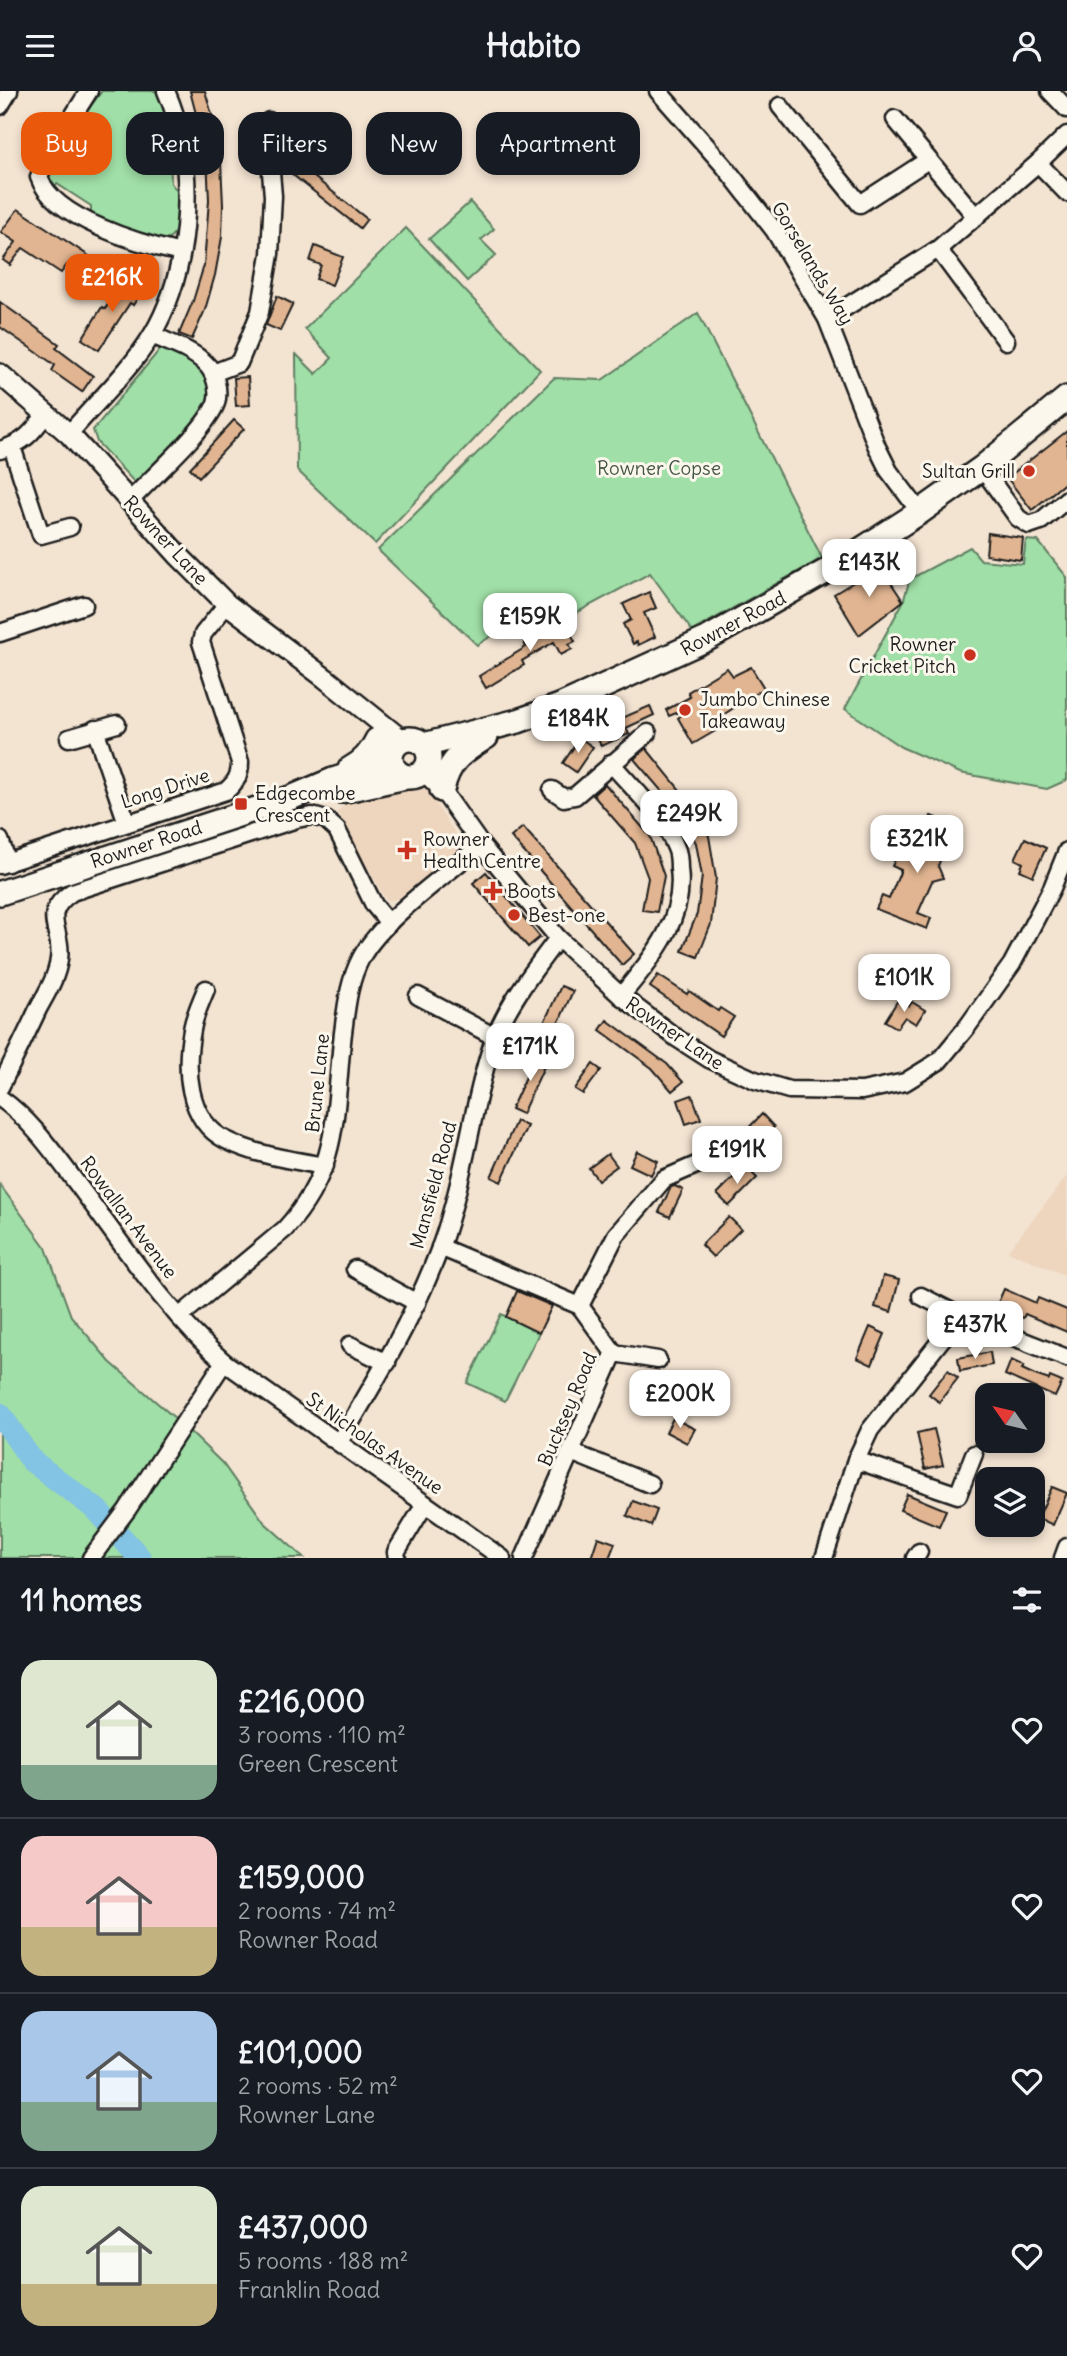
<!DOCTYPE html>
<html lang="en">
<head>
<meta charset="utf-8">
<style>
	:root { --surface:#171b24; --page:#242831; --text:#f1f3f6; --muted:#9ea1a6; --line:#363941; --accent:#ea580c }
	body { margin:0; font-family:Delius,sans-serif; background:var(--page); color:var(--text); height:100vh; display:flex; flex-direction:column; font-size:26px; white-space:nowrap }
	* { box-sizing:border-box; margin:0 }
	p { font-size:23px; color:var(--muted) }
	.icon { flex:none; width:38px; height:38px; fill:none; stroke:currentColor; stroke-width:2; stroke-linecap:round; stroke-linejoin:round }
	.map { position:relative; height:1467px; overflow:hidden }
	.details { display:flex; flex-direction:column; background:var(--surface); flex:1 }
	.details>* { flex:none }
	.hud { position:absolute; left:21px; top:21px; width:700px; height:63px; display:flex; gap:14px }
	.needle { width:46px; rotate:304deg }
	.fabs { position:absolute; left:975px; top:1292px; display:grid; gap:14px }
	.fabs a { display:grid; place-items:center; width:70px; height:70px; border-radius:14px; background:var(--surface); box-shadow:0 4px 10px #0003; font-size:35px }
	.price { position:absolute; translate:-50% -60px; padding:0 16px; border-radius:14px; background:#fff; color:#222; font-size:23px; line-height:46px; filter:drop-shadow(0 2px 4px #0008) }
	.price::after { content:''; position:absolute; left:50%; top:42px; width:21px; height:16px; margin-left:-10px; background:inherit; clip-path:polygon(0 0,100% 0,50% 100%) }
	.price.current { background:var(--accent); color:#fff }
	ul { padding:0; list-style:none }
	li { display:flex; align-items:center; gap:21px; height:175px; padding:0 21px }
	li+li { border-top:2px solid var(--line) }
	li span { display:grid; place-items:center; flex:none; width:196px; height:140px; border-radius:21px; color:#555 }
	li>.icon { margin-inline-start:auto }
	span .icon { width:84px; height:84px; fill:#fffc; stroke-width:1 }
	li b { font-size:30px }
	h2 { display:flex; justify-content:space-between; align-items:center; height:84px; padding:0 21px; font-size:30px }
	.pill { padding:0 24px; border-radius:21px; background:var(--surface); box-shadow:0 4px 10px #0003; font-size:24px; line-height:63px }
	.pill.current { background:var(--accent); color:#fff }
	header { display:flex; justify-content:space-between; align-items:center; height:91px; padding:0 21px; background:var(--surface); font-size:32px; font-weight:700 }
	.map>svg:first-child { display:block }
	.built { fill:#eed5be }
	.green { fill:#a0dfa7; stroke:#5e7e62; stroke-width:2 }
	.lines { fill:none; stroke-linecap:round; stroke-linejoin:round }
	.river { stroke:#83c3e3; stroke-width:23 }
	.building { fill:#e1b591; stroke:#1c1c1c; stroke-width:2 }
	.minor-casing { stroke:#1c1c1c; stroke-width:21 }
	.tertiary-casing { stroke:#1c1c1c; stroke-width:24 }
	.secondary-casing { stroke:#1c1c1c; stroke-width:28 }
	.minor { stroke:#fbf7ec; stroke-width:16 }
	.tertiary { stroke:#fbf7ec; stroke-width:19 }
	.secondary { stroke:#fbf7ec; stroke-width:23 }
	.poi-dot { fill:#c8321e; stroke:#fbf7ec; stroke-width:2.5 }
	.labels { text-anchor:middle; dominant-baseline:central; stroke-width:6; stroke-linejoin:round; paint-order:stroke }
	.street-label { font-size:19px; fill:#1c1c1c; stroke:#fbf7ec }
	.park-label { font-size:19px; fill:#445646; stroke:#fbf7ec }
	.poi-label { font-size:19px; fill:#1c1c1c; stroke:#fbf7ec; text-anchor:start }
</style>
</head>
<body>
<header><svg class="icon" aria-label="menu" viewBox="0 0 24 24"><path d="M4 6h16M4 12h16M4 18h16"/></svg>Habito<svg class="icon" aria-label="person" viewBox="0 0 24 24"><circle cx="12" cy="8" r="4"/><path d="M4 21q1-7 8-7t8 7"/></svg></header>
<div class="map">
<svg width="1067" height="1467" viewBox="0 0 1067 1467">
	<rect width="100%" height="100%" fill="#f3e3d1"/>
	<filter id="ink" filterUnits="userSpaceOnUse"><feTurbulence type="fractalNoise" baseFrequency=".0143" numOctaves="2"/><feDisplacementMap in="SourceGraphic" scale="14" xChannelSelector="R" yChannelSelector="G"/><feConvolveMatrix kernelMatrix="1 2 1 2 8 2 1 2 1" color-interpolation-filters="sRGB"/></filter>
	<g filter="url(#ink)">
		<g class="built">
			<path d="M426,698L462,753L452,765L397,808L386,809L337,721L356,705Z"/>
			<path d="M1067,1085V1185L1008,1160Z"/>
		</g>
		<g class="green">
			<path d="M102,0H156L169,31L165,39L170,60L171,92L178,101L176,140L167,150H149L91,123V115L57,93L53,99L46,84L50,71H57L83,25Z"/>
			<path d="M470,111L494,138L481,149L496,164L467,190L429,148Z"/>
			<path d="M406,137L540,279L375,453L297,379L296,263L316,283L332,267L305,238Z"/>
			<path d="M698,222L822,467L692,540L650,482L565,528L527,523L477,554L378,459L554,287L602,289Z"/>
			<path d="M161,257L199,275C203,284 211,297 210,306C209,322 158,372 146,390L135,392L97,351L93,339Z"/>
			<path d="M1026,449L1038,450L1067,486V689L1047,698L960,682L901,656L845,618L903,511L910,488L970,456L981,469L1023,473Z"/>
			<path d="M0,1094L46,1157L71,1225L110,1271L184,1335L223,1373L264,1431L304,1467H0Z"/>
			<path d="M501,1223L539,1242L505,1310L467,1292Z"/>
		</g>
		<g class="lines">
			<path class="river" d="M0,1323L32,1370L97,1419L140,1467"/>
		</g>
		<g class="building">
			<path d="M190,0H205L213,27L221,71L223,114L222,146L215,184L205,219L192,248L179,243L193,210L204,174L209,109L207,65Z"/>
			<path d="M300,75L367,128L360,137L293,84Z"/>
			<path d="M18,118L101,173L89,190L67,174L61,182L23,157L10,174L3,169L16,151L1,141Z"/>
			<path d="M315,155L343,166L332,194L316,188L321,174L310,170Z"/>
			<path d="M125,187L143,199L133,214L130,212L99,259L82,248L102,216L105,218Z"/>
			<path d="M277,205L293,213L280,240L266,234Z"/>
			<path d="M0,211L59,253L56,257L93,285L82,301L52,280L55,274L0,236Z"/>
			<path d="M248,286L250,314L236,315L234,287Z"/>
			<path d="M234,329L244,338L199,386L190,377Z"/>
			<path d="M1067,340V390L1032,419L1007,387Z"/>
			<path d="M988,442L1023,447L1021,469L986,464Z"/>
			<path d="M880,475L903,510L859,544L834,503Z"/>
			<path d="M649,501L656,517L644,522L655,546L638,554L637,551L633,553L623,533L631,529L623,513Z"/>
			<path d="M560,531L563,536L566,534L575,550L569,553L572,558L561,564L554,551L522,570L524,574L486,597L479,585L526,556L524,552Z"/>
			<path d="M751,576L764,597L723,624L729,632L693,653L678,627L691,616L669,625L666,619L690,606L688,601L727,577L733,585Z"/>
			<path d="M650,615L654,624L626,637L629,643L601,655L594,639Z"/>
			<path d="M580,647L593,656L576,681L563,672Z"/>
			<path d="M646,657L693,715L709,745L716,787L711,833L698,866L682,860L697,823L702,785L696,752L679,720L634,668Z"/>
			<path d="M605,693L650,745L664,785L657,821L642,819L648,787L635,752L593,704Z"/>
			<path d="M931,725L951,733L939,760L943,762L938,775L943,787L932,790L918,822L931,827L927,838L876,818L882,805L889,808L901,779L892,775L897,765L908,762L917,740L924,743Z"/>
			<path d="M523,736L634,863L622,874L511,746Z"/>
			<path d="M1025,747L1046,757L1033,785L1020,779L1023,772L1015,768Z"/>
			<path d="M486,781L540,846L528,856L473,792Z"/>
			<path d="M658,884L687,903L689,900L718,920L720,917L734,926L721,945L650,896Z"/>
			<path d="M561,895L573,900L547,957L535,951Z"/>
			<path d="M898,909L909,915L912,911L925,919L916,933L905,926L897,937L885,930Z"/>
			<path d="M607,929L667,973L683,991L672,1000L652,977L600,939Z"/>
			<path d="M537,962L548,967L522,1023L511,1018Z"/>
			<path d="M593,973L601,979L583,1003L575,998Z"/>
			<path d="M692,1004L701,1028L686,1033L678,1009Z"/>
			<path d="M762,1023L774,1036L746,1064L734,1052Z"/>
			<path d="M516,1030L527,1035L501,1091L491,1086Z"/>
			<path d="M637,1060L658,1070L651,1084L630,1074Z"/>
			<path d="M608,1063L617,1075L598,1089L589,1077Z"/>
			<path d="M745,1075L757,1087L729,1115L717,1103Z"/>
			<path d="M675,1095L683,1099L670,1126L659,1121L671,1096Z"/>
			<path d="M729,1126L741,1138L713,1166L701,1154Z"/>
			<path d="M883,1185L899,1189L891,1221L875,1216Z"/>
			<path d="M1004,1198L1036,1212L1038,1207L1067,1219V1241L1025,1223L1023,1227L996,1216Z"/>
			<path d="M517,1200L552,1215L539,1242L506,1226Z"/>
			<path d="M870,1236L885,1243L872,1274L857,1267Z"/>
			<path d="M990,1261L992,1274L960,1280L958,1267Z"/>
			<path d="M1011,1269L1024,1275L1022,1278L1035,1284L1049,1289L1050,1286L1062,1291L1055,1306L1005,1284Z"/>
			<path d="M948,1279L958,1287L939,1311L929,1303Z"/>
			<path d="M673,1327L695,1338L687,1352L666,1341Z"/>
			<path d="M934,1338L943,1374L925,1378L917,1342Z"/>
			<path d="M1052,1396L1067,1402L1053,1434L1038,1427Z"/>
			<path d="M907,1403L946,1419L939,1435L900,1419Z"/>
			<path d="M633,1410L657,1419L651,1435L627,1425Z"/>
			<path d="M598,1446L615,1452L609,1467H591Z"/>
		</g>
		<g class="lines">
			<g class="minor-casing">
				<g id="minor">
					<path d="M89,0L47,66L39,86C53,128 141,153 181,162"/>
					<path d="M658,0L725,76L774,139L827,228L877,356L889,380L920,421"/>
					<path d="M1050,0L1067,18"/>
					<path d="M0,15L9,0"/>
					<path d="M780,15L860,113L928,69"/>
					<path d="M895,28L976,126"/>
					<path d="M1038,72L1067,102"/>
					<path d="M938,158L1006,250"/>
					<path d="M827,228L938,158L1038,72L1067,44"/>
					<path d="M213,282L239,272L260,221L270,163L273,105L268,45L269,30"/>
					<path d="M69,343C96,311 130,280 152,244C192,176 198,72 166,0"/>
					<path d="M12,356L41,444L70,436"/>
					<path d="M0,359C24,352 32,342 46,323"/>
					<path d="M982,377L1018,427L1029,434L1041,430L1067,408"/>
					<path d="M130,410C151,387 206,339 216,312C220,299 215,281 205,272C191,258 169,252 152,244"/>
					<path d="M0,542L84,514"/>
					<path d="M95,638L127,732"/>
					<path d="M69,647L117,633"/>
					<path d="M611,672C633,698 664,725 676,757C679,763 679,771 679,778C686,829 651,868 621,905"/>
					<path d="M423,681L442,699L481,754L558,847L621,905L678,948L709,968L755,989L789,999L862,1000L905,991L939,970L967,936L1012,873L1052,797L1067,760"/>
					<path d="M552,699L564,707L575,705L648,642"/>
					<path d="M0,749L8,772"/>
					<path d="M0,774L226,700C236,691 240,685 240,671L201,551L203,543L227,513"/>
					<path d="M206,898C201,911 194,925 192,939C185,976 186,1029 226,1049C256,1064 291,1069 325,1075"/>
					<path d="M418,905L495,946"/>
					<path d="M0,996C13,970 26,944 38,918C46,903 57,886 59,868C64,839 38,824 72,801L297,728L312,725L326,729L337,739L374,814L389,832"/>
					<path d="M0,1007C30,1028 53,1061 75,1090C122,1152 165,1220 224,1271L502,1467"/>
					<path d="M440,1156L580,1215L614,1262L524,1467"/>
					<path d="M355,1178L417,1212"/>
					<path d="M921,1205L960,1225"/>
					<path d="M580,1215L616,1144L664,1088L717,1065"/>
					<path d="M179,1226L285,1138C344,1073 333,1014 344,934C347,910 350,888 361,867C382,828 446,784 481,754"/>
					<path d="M350,1254L387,1272"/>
					<path d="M614,1262L658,1269"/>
					<path d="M339,1351C377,1288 414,1226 440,1157C455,1116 464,1071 473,1028C479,1001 485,972 495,946C510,909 535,878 558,847"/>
					<path d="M571,1361L650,1393"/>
					<path d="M856,1369L958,1404L974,1363"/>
					<path d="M91,1467L127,1419L224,1271"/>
					<path d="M397,1467L396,1461L425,1413"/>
					<path d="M824,1467L856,1369L870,1339L960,1225L1067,1267"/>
					<path d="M915,1467L919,1461"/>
					<path d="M1063,1467L1067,1456"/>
				</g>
			</g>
			<g class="tertiary-casing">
				<path id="tertiary" d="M0,283L69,343L178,464L227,513L325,587L402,649"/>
			</g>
			<g class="secondary-casing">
				<g id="secondary">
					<circle cx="410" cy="667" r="19"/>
					<path d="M424,654L518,630L560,615L707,548L839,473L920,421L982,377L1067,307"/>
					<path d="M350,678C363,671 370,663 377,649"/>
					<path d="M442,699C448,670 462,661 486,646"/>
					<path d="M341,700L406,686"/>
					<path d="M0,802L293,706L333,689L390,671"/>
				</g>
			</g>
			<use href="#minor" class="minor"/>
			<use href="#tertiary" class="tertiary"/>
			<use href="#secondary" class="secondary"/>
		</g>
	</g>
	<g class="poi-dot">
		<circle cx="1029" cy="380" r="7"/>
		<circle cx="970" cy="564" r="7"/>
		<circle cx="685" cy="619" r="7"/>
		<rect x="234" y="706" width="14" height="14" rx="3.5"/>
		<path d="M403.5 748.5h7v7h7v7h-7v7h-7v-7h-7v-7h7z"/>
		<path d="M489.5 789.5h7v7h7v7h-7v7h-7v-7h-7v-7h7z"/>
		<circle cx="514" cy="824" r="7"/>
	</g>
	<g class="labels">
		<g class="street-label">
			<text transform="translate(813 172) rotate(59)">Gorselands Way</text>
			<text transform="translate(166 449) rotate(47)">Rowner Lane</text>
			<text transform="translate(733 532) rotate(-28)">Rowner Road</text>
			<text transform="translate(165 697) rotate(-18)">Long Drive</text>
			<text transform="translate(146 753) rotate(-18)">Rowner Road</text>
			<text transform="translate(675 942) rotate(34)">Rowner Lane</text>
			<text transform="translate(317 992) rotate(-84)">Brune Lane</text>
			<text transform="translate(433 1094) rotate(-75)">Mansfield Road</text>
			<text transform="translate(129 1126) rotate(53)">Rowallan Avenue</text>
			<text transform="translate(567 1318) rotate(-67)">Bucksey Road</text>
			<text transform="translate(375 1352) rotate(35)">St Nicholas Avenue</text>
		</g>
		<g class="park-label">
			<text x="659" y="377">Rowner Copse</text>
		</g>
		<g class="poi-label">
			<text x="1015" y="380" text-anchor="end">Sultan Grill</text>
			<text x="956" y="553" text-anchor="end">Rowner<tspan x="956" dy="22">Cricket Pitch</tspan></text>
			<text x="699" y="608">Jumbo Chinese<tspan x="699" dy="22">Takeaway</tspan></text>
			<text x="255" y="702">Edgecombe<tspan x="255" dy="22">Crescent</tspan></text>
			<text x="423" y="748">Rowner<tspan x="423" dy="22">Health Centre</tspan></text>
			<text x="507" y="800">Boots</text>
			<text x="528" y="824">Best-one</text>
		</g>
	</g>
</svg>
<div class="fabs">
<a><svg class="needle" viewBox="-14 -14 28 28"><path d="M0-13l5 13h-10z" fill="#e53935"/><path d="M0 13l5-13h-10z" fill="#9ea1a6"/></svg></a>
<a><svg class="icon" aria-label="layers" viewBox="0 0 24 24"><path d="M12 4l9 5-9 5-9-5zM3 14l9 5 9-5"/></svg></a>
</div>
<b class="price current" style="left:112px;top:223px">£216K</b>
<b class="price" style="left:869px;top:508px">£143K</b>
<b class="price" style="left:530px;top:562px">£159K</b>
<b class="price" style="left:578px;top:664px">£184K</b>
<b class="price" style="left:689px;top:759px">£249K</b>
<b class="price" style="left:917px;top:784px">£321K</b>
<b class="price" style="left:904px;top:923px">£101K</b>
<b class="price" style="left:530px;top:992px">£171K</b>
<b class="price" style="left:737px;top:1095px">£191K</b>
<b class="price" style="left:975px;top:1270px">£437K</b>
<b class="price" style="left:680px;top:1339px">£200K</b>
<div class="hud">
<a class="pill current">Buy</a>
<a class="pill">Rent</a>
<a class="pill">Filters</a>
<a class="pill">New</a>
<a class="pill">Apartment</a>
</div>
</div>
<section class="details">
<h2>11 homes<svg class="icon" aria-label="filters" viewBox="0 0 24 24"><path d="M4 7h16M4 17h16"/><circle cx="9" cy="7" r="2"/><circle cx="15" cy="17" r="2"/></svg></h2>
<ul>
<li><span style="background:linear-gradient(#dfe7d0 75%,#7fa58c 0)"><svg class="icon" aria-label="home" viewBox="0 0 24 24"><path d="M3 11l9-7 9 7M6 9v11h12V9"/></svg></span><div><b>£216,000</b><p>3 rooms · 110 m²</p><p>Green Crescent</p></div><svg class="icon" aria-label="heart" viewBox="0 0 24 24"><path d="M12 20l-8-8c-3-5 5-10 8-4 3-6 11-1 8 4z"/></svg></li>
<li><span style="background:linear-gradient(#f6c9c9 65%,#c2b280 0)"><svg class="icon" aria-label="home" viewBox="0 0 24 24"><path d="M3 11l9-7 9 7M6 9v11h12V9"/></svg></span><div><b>£159,000</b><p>2 rooms · 74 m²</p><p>Rowner Road</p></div><svg class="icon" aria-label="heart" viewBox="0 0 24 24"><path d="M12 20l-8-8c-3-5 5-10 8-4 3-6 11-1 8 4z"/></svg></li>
<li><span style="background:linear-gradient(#a9c7e8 65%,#7fa58c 0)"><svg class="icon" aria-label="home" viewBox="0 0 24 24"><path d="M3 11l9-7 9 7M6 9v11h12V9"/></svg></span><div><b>£101,000</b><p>2 rooms · 52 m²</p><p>Rowner Lane</p></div><svg class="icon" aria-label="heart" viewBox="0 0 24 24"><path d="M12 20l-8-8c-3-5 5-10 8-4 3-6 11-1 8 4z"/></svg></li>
<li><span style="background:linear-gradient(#dfe7d0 70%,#c2b280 0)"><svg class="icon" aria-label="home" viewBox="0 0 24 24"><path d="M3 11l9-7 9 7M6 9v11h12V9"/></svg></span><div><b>£437,000</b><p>5 rooms · 188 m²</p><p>Franklin Road</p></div><svg class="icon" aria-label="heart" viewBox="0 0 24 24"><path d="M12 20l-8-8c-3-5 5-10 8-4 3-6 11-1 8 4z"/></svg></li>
</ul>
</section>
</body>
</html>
